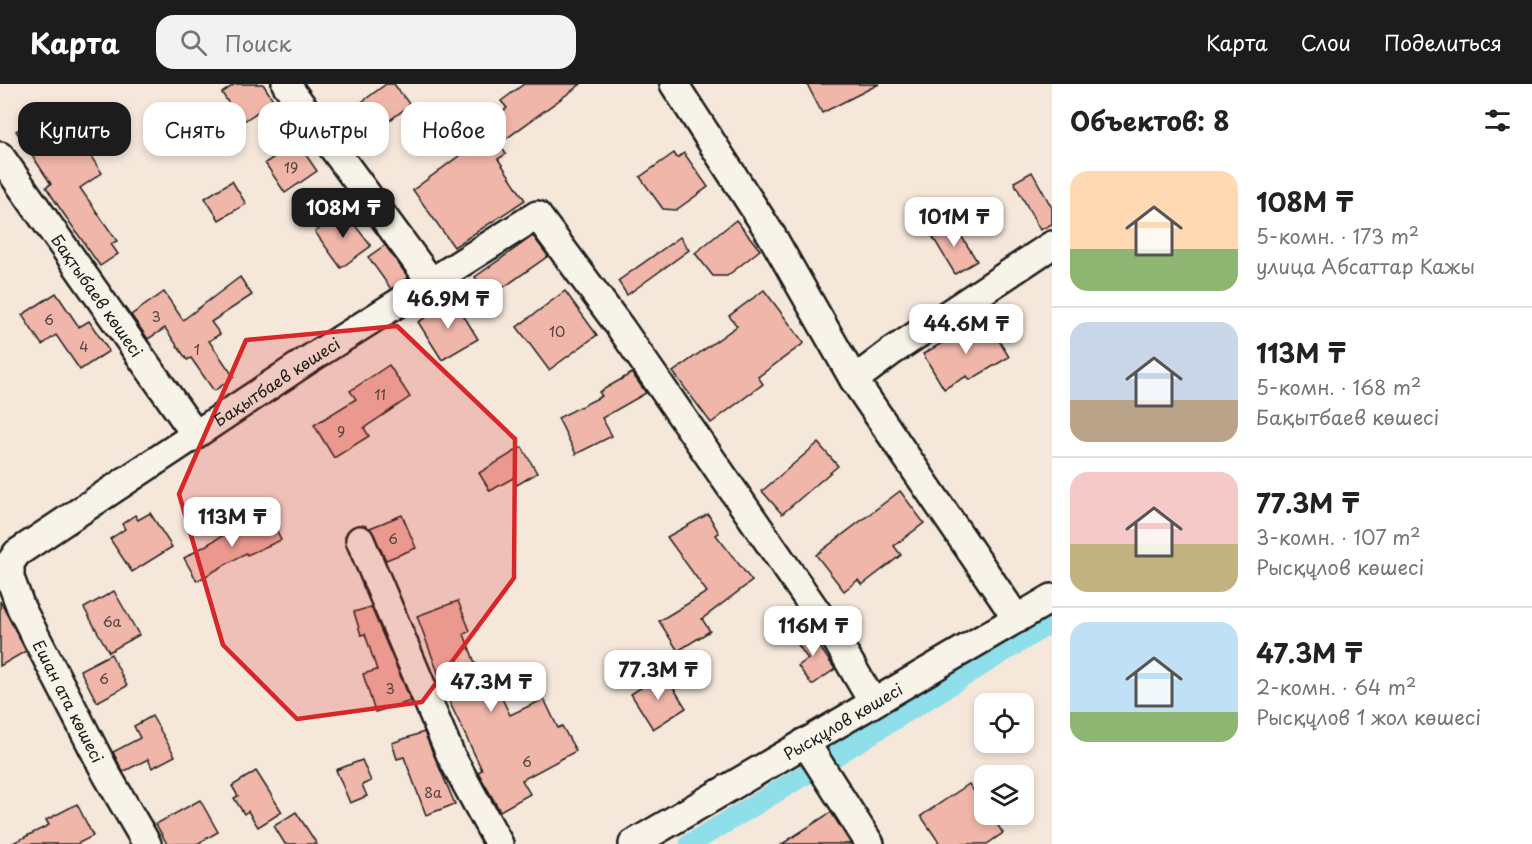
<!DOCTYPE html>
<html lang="ru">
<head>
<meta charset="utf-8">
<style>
	:root { --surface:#fff; --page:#f2f2f2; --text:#222; --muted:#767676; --line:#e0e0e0; --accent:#1c1c1c }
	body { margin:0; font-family:"Playpen Sans",sans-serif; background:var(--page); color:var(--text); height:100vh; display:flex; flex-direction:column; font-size:22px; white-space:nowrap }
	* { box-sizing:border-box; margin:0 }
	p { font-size:20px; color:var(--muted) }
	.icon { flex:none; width:33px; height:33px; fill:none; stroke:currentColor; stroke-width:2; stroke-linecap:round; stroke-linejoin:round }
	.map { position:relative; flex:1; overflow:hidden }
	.details { display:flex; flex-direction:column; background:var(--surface); width:480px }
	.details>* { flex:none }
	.banner { position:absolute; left:18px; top:18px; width:570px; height:54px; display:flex; gap:12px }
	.buttons { position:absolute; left:974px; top:609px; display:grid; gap:12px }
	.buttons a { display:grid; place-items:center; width:60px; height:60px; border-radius:12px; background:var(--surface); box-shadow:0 3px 9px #0003; font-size:30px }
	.price { position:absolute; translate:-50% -51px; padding:0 14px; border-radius:12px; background:#fff; color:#222; font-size:20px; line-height:39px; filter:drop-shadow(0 2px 3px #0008) }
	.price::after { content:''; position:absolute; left:50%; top:36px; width:18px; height:14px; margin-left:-9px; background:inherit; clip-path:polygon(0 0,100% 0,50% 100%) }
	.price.current { background:var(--accent); color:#fff }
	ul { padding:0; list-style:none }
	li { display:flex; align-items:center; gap:18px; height:150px; padding:0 18px }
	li+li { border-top:2px solid var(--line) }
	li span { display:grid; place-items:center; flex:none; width:168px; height:120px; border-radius:18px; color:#555 }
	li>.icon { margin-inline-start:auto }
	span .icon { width:72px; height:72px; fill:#fffc; stroke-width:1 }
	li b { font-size:26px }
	h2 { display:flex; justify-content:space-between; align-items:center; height:72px; padding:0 18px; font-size:26px }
	.tag { padding:0 21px; border-radius:18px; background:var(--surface); box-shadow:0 3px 9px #0003; font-size:21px; line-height:54px }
	.tag.current { background:var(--accent); color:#fff }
	header { display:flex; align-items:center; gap:36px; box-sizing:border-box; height:84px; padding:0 30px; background:var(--accent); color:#fff }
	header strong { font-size:28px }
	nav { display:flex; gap:33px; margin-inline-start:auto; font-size:21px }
	.search { width:420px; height:54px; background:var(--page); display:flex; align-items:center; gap:15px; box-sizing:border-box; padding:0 21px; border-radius:18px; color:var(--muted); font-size:22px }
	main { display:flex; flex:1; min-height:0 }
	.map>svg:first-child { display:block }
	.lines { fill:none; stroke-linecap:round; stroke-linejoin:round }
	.canal { stroke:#8fdfea; stroke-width:21 }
	.building { fill:#f0b6a9; stroke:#1c1c1c; stroke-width:1.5 }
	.minor-casing { stroke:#1c1c1c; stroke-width:32 }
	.minor { stroke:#f7f3e8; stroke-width:27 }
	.marked { fill:#d62828; fill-opacity:0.2; stroke:#d62828; stroke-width:4.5; stroke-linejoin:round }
	.labels { text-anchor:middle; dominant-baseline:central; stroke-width:4.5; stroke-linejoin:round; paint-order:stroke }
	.number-label { font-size:14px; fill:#51423f }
	.street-label { font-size:16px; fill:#1c1c1c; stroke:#f7f3e8 }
</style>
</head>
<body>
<header>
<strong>Карта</strong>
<div class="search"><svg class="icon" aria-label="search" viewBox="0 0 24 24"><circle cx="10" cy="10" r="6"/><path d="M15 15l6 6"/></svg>Поиск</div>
<nav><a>Карта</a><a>Слои</a><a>Поделиться</a></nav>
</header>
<main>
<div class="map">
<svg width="1052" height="760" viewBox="0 0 1052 760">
	<rect width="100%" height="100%" fill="#f6e7db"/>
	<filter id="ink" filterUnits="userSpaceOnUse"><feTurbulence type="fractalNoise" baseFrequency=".0167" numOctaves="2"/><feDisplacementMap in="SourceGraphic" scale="12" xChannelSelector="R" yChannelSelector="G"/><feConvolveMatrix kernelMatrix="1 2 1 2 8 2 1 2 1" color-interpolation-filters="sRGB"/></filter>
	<g filter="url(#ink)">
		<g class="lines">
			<g class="canal">
				<path d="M835,672L1045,542"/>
				<path d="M690,760L806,690"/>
			</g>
		</g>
		<g class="building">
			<path d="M235,0H263L274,17L241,39L222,9Z"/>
			<path d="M386,0H394L410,21L362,57L343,32Z"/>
			<path d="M524,0H581L499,60L506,70L498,75L525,116L454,163L413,106L460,71L455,63L507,24L501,17Z"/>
			<path d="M807,0H879L822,29Z"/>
			<path d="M61,19L81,51L78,53L102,89L80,104L117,157L111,160L118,170L100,182L59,123L46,103L51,100L16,47Z"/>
			<path d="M297,58L317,87L285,109L265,79Z"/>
			<path d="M674,69L677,74L684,69L708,103L676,126L663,125L640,93Z"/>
			<path d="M1032,88L1052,124V140L1040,146L1014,98Z"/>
			<path d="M232,97L246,120L219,136L205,114Z"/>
			<path d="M344,127L371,162L341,184L315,148Z"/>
			<path d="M736,136L760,166L727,192H713L695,169Z"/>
			<path d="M952,137L977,177L955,190L931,150Z"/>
			<path d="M533,152L548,172L490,213L475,193Z"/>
			<path d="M680,153L689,166L627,211L618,197Z"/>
			<path d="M385,161L408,193L391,205L368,173Z"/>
			<path d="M240,193L252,211L211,238L220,250L209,257L234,293L214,307L191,274L187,276L165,244L148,255L131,231L164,208L183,236Z"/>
			<path d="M764,206L804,259L758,293L763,300L711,339L673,288L737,242L729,232Z"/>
			<path d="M565,207L597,251L549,286L517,243Z"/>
			<path d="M56,209L79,243L89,237L109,267L80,286L56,251L42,261L22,231Z"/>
			<path d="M454,216L478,255L442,276L418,238Z"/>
			<path d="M987,237L1009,273L970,296L967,292L944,305L923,270L964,246L966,250Z"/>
			<path d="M389,281L410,313L364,344L369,352L334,374L314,341L356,315L350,307Z"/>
			<path d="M632,289L646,309L602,334L612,352L576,370L558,334L602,312L599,308Z"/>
			<path d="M818,359L838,382L782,430L762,407Z"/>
			<path d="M522,363L537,389L517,401L513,394L490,407L479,389Z"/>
			<path d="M900,407L924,439L894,462L901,471L862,501L858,496L844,507L816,471Z"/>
			<path d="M150,429L172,463L132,488L110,455L125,445L122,440L135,431L138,436Z"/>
			<path d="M708,430L719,449L716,451L752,497L702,535L710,547L678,567L659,537L707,508L667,453Z"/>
			<path d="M402,431L416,464L386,476L370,444Z"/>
			<path d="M271,433L281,456L247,471L246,469L197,497L184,474L227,449L228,451Z"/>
			<path d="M114,507L139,551L109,568L84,524Z"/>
			<path d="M0,517L26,567L0,582Z"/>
			<path d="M458,517L470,547L464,550L485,605L495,600L510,631L544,615L558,644L562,642L576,667L522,696L530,710L500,727L478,688L482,686L447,613L417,532Z"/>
			<path d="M371,523L411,617L375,628L363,590L377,586L365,550L361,551L354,528Z"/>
			<path d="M806,543L835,585L812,601L798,582L808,575L792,552Z"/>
			<path d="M111,570L127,602L97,618L80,586Z"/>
			<path d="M664,589L686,624L653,645L631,610Z"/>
			<path d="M152,632L175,672L152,684L148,675L123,688L113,668L140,654L134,642Z"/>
			<path d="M424,648L455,720L426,731L404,673L397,675L392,659Z"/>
			<path d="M362,676L371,697L362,701L367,712L350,719L336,686Z"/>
			<path d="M256,687L282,728L258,743L248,727L244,730L234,714L238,712L232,702Z"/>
			<path d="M969,700L984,721V730H990L1003,749L987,760H940L921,732Z"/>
			<path d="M200,716L218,748L197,760H167L156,740Z"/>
			<path d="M77,720L93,752L77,760H11L49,741L46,736Z"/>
			<path d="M296,728L317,760H285L274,742Z"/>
			<path d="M831,728L851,760H782Z"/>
		</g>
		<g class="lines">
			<g class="minor-casing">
				<g id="minor">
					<path d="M286,0L432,199"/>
					<path d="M674,0L772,152L854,296L1017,535"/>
					<path id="s1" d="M0,72L195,350"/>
					<path d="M854,296L891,268L1052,161"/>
					<path d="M360,456L451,672L499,760"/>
					<path d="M805,658L870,760"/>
					<path id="s2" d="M147,760L107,691L21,524L10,494V479L17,469L308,276L537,131L620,243L837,557L872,617"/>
					<path id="s3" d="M633,760L1052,514"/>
				</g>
			</g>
			<use href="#minor" class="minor"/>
		</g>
	</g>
	<path class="marked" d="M397,242L515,355L514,494L422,618L297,635L223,561L179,410L246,256Z"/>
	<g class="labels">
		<g class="number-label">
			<text x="291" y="83">19</text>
			<text x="156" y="232">3</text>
			<text x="49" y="235">6</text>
			<text x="557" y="247">10</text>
			<text x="84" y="262">4</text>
			<text x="197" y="265">1</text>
			<text x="380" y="310">11</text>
			<text x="341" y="347">9</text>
			<text x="393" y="454">6</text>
			<text x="112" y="537">6а</text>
			<text x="104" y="594">6</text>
			<text x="390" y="604">3</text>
			<text x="527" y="677">6</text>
			<text x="433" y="708">8а</text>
		</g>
		<g class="street-label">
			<text stroke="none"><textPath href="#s1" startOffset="170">Бақтыбаев көшесі</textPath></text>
			<text stroke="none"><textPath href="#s2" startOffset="638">Бақытбаев көшесі</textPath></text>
			<text transform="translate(69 617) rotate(63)">Ешан ата көшесі</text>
			<text stroke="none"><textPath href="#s3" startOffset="243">Рысқұлов көшесі</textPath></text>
		</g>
	</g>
</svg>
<div class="buttons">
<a><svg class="icon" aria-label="locate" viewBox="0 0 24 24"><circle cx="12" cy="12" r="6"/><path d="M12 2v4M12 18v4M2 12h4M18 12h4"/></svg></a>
<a><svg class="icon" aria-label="layers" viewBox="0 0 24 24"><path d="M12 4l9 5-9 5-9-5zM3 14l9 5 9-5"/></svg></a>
</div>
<b class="price current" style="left:343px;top:155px">108M ₸</b>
<b class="price" style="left:954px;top:164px">101M ₸</b>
<b class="price" style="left:448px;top:246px">46.9M ₸</b>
<b class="price" style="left:966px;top:271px">44.6M ₸</b>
<b class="price" style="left:232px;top:464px">113M ₸</b>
<b class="price" style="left:813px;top:573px">116M ₸</b>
<b class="price" style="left:658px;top:617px">77.3M ₸</b>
<b class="price" style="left:491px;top:629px">47.3M ₸</b>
<div class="banner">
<a class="tag current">Купить</a>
<a class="tag">Снять</a>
<a class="tag">Фильтры</a>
<a class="tag">Новое</a>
</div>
</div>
<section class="details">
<h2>Объектов: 8<svg class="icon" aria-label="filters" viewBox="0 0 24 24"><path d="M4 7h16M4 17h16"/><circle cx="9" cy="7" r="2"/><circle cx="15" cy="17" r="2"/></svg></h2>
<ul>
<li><span style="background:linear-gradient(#ffd9b3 65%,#8fb573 0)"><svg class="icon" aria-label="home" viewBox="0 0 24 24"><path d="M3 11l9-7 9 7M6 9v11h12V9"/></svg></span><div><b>108M ₸</b><p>5-комн. · 173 m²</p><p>улица Абсаттар Кажы</p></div></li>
<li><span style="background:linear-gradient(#c9d6e8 65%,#b9a48a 0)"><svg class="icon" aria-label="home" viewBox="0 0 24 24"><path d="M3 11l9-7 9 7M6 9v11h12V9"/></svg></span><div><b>113M ₸</b><p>5-комн. · 168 m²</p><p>Бақытбаев көшесі</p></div></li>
<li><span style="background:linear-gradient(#f6c9c9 60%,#c2b280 0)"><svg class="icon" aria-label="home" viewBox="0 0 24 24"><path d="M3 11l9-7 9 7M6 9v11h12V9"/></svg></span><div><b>77.3M ₸</b><p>3-комн. · 107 m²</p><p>Рысқұлов көшесі</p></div></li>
<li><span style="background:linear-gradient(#bfe0f5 75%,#8fb573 0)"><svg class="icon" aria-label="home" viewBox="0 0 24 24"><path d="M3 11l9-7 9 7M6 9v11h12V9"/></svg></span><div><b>47.3M ₸</b><p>2-комн. · 64 m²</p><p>Рысқұлов 1 жол көшесі</p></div></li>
</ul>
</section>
</main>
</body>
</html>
